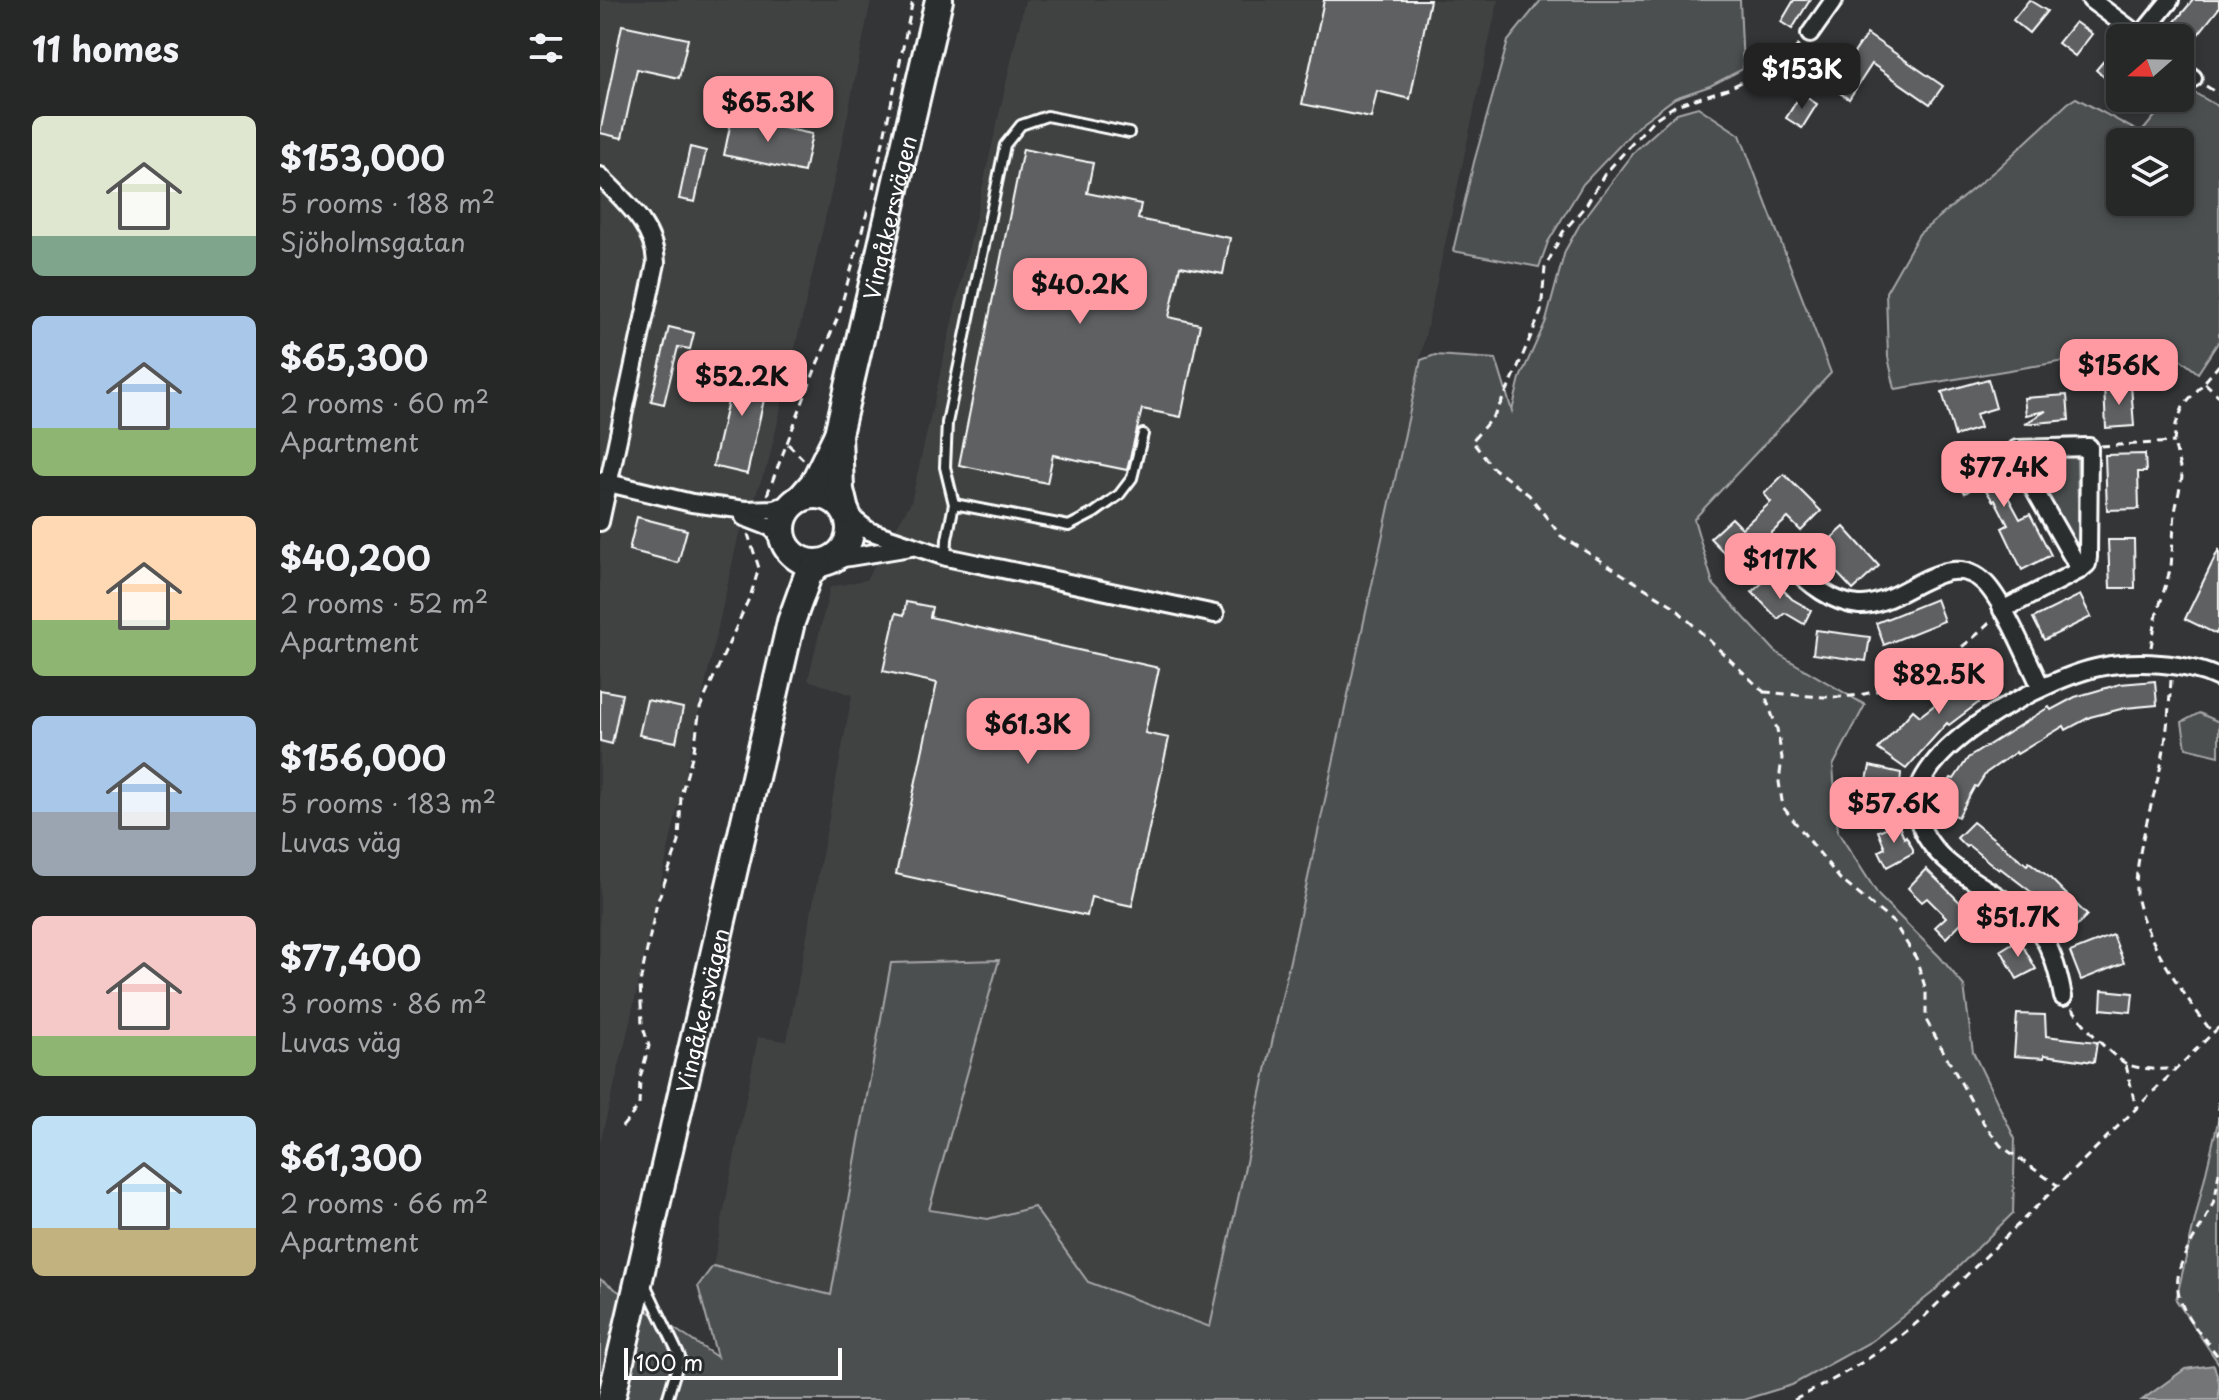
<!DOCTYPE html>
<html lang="en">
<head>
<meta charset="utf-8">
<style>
	:root { --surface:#262828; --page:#2e3030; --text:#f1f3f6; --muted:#a4a6a8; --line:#424445; --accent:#ff9aa2 }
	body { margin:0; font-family:"Playpen Sans",sans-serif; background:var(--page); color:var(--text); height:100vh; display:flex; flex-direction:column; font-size:30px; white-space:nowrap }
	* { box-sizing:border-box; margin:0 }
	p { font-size:26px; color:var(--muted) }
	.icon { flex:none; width:44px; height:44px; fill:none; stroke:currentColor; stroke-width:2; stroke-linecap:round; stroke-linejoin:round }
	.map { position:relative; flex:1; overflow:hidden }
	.drawer { display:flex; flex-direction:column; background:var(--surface); width:600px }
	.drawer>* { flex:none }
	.needle { width:52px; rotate:250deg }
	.tools { position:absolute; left:1506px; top:24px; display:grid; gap:16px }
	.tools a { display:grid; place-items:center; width:88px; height:88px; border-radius:12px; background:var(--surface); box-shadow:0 4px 12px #0003,0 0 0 2px var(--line); font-size:40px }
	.scale { position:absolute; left:24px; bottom:20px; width:218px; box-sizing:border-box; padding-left:8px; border:4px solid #fff; border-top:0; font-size:22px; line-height:28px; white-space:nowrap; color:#fff; -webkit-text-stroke:6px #2a2d2e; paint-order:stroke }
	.price { position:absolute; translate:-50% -68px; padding:0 18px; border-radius:16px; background:var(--accent); color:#111; font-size:26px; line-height:52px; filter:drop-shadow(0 2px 4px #0008) }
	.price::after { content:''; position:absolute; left:50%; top:48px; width:24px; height:18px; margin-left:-12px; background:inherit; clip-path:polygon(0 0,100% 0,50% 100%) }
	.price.current { background:#222; color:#fff }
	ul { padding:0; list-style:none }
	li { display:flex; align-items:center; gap:24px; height:200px; padding:0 32px }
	li span { display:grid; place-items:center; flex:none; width:224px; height:160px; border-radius:12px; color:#555 }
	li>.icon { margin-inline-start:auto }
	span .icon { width:96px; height:96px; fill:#fffc; stroke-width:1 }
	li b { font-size:34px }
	h2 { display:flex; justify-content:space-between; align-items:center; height:96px; padding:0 32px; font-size:34px }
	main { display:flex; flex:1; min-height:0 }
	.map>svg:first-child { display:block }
	.built { fill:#404243 }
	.green { fill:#4c4f50; stroke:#a6a7a8; stroke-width:2; fill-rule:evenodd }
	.water { fill:#737576; stroke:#abacad; stroke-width:2 }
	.building { fill:#5f6162; stroke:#fff; stroke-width:2 }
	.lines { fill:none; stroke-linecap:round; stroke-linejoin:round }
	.service-casing { stroke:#fff; stroke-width:14 }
	.minor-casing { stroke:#fff; stroke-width:22 }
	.primary-casing { stroke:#fff; stroke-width:32 }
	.path { stroke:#fff; stroke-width:3; stroke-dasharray:8 6; stroke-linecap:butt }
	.service { stroke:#2a2d2e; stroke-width:8 }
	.minor { stroke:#2a2d2e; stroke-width:16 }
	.primary { stroke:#2a2d2e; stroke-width:26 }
	.labels { text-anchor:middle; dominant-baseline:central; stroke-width:6; stroke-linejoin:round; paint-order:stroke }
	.street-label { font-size:22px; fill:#fff; stroke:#2a2d2e }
</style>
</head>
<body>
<main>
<section class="drawer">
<h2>11 homes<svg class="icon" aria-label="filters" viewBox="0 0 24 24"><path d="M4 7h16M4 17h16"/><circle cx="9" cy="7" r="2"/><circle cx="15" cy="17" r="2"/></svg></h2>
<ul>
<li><span style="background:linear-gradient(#dfe7d0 75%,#7fa58c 0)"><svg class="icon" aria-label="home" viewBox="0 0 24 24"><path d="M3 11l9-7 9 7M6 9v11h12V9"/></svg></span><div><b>$153,000</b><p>5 rooms · 188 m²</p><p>Sjöholmsgatan</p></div></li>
<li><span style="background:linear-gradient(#a9c7e8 70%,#8fb573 0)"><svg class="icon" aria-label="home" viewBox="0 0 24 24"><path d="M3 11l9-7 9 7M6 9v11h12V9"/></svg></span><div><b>$65,300</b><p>2 rooms · 60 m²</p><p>Apartment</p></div></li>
<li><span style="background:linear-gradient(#ffd9b3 65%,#8fb573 0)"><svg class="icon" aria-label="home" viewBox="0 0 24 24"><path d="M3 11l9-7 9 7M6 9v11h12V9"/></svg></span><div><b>$40,200</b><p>2 rooms · 52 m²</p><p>Apartment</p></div></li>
<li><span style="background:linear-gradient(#a9c7e8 60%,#9aa5b1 0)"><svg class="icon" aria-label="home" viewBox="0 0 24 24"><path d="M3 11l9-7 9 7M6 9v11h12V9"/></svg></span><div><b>$156,000</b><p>5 rooms · 183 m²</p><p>Luvas väg</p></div></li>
<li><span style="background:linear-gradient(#f6c9c9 75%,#8fb573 0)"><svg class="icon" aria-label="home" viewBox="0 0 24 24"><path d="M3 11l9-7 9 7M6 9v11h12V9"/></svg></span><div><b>$77,400</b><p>3 rooms · 86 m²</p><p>Luvas väg</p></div></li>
<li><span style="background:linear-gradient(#bfe0f5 70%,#c2b280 0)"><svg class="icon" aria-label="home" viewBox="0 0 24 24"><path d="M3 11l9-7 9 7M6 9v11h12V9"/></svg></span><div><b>$61,300</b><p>2 rooms · 66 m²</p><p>Apartment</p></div></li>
</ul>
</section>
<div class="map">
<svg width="1619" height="1400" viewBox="0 0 1619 1400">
	<rect width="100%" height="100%" fill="#333536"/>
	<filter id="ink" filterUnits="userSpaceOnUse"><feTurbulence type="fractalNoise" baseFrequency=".0125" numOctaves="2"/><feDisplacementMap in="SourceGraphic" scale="16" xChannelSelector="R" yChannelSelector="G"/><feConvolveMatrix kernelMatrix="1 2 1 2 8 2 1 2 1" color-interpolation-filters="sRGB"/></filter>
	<g filter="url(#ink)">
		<g class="built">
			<path d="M0,0H271L236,172L168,464L138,538L26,1039L0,1142Z"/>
			<path d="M425,0H898L610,1327L488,1282L434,1207L388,1219L329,1210L398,960L291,963L231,1295L113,1266L158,1037L187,1041L252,695L208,680L230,587L266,580L311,502Z"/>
		</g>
		<g class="green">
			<path d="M941,0H1140L1143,69L1110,86L1075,98L1041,123L983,184L948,242L939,267L853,251L874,162L908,41Z"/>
			<path d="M1581,85L1619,107V341L1598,373L1562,345L1295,389L1288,357L1286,292L1319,234L1398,168L1468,103L1476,98L1541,133L1570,98H1580ZM1520,142H1580V202H1520Z"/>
			<path d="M1098,107L1140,135L1231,373L1094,519L1113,584L1177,653L1265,705L1233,766L1238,832L1279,896L1340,957L1364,986L1373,1052L1415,1139L1413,1213L1332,1293L1272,1341L1192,1385L1143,1400H0V1279L117,1357L98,1286L113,1266L231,1295L291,963L399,960L329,1210L388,1219L434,1207L488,1282L610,1327L821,360L835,355L896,359L912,411L920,378L946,321L965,251L980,224L1036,150L1077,113Z"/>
			<path d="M1432,455H1477L1479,550L1428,461Z"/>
			<path d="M1599,713L1619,722V756L1586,748L1582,722Z"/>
			<path d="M1619,1117V1364L1576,1300Z"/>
		</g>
		<path class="water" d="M1614,1365L1619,1382V1400H1542L1585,1369Z"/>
		<g class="building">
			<path d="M724,0H830L810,99L777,91L771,118L702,104Z"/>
			<path d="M1194,0H1210L1192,29L1181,22Z"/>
			<path d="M1429,0L1447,11L1429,33L1413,20Z"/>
			<path d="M1593,0H1619V8L1588,47L1568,30Z"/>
			<path d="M1475,22L1492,34L1475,56L1458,43Z"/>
			<path d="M22,25L88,39L79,78L37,69L22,138L0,133Z"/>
			<path d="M1267,34L1343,86L1330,104L1272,64L1249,99L1231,87Z"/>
			<path d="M1513,50L1520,56V74L1512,84L1496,70Z"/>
			<path d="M1201,94L1217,104L1202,128L1186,118Z"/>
			<path d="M132,117L212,134L204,172L124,155Z"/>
			<path d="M90,147L106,151L95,202L79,199Z"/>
			<path d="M423,149L493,163L487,193L541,204L538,219L630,238L623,274L580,266L569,317L600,324L581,417L542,409L527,470L453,455L447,483L359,465Z"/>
			<path d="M69,327L94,333L90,349L78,347L64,404L51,401Z"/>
			<path d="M137,362L171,369L147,474L113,466Z"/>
			<path d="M1388,379L1396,408L1376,414L1380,428L1355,436L1342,392Z"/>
			<path d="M1531,385L1534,426L1506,428L1504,387Z"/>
			<path d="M1467,395L1469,420L1424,424L1446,411L1426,415L1424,398Z"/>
			<path d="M1382,450L1408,492L1406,493L1420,519L1430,514L1451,555L1422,570L1402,528L1408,525L1395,500L1393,501L1381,483L1365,493L1350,469Z"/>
			<path d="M1545,454L1546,472H1538L1539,509L1507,510L1505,455Z"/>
			<path d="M1184,474L1221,511L1201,531L1188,518L1136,565L1110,538L1132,518L1142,528L1171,502L1164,494Z"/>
			<path d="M37,517L87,530L78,563L29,550Z"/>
			<path d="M1244,527L1279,566L1253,590L1217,551Z"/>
			<path d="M1508,540H1534L1535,588H1510Z"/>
			<path d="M1619,549V627L1616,634L1585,619Z"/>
			<path d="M1170,576L1192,599L1211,610L1204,624L1185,613L1178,619L1152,592Z"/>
			<path d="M1480,595L1491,617L1444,640L1433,618Z"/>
			<path d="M1336,599L1344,621L1284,645L1276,623Z"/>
			<path d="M306,602L332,607L330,617L559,668L545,733L569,738L532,906L491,897L487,916L296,874L337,683L283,671L296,613L304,615Z"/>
			<path d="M1216,630L1270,637L1266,661L1213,654Z"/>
			<path d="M1369,666L1377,676L1390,667L1402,685L1349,725L1347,723L1306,769L1278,749L1313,710L1320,716L1349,694L1344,687Z"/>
			<path d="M1555,681L1557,705L1525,708L1490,717L1466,730L1464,726L1417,754L1416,752L1386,773L1377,787L1375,786L1358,817L1336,805L1351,778L1354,779L1368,758L1449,707L1451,710L1475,697L1520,684Z"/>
			<path d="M0,690L22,694L12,744L0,741Z"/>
			<path d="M47,700L83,708L76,742L39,735Z"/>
			<path d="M1270,766L1301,773L1298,809L1252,808L1253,794H1264Z"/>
			<path d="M1373,822L1427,865L1429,862L1449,877L1487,915L1474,929L1456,911L1400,868L1399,870L1368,845L1366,847L1357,838Z"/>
			<path d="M1298,823L1304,838L1306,836L1313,849V853L1287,867L1279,851L1285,848L1278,831Z"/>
			<path d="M1326,869L1371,913L1346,938L1335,927L1346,917L1327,898L1322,902L1308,888Z"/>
			<path d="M1513,935L1524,963L1481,980L1470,952Z"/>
			<path d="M1419,939L1436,969L1417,979L1401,950Z"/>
			<path d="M1502,990L1533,993L1531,1012L1501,1009Z"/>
			<path d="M1417,1014L1445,1015L1446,1036L1497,1042L1494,1062L1444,1055V1058L1414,1056Z"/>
		</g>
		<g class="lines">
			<g class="service-casing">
				<g id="service">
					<path d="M354,504L469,526L494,513L519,495L532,478L543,434"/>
					<path d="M346,557L347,539L354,504L345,467L347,423L405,145L421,125L447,116L529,133"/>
					<path d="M46,1286L80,1357L67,1400"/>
				</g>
			</g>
			<g class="minor-casing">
				<g id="minor">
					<path d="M1491,0L1542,38"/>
					<path d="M1210,34L1234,0"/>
					<path d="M1540,37L1570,0"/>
					<path d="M1580,68L1593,78"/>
					<path d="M0,176C24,201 55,226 56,263L0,522"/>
					<path d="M0,481L92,503L146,510L174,509L197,502"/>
					<path d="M247,514L269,531L346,557L615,614"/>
					<path d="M144,517L170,527L184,538"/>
					<path d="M231,560L311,547"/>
					<path d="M1192,565C1208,584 1233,603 1259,605C1301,607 1347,545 1385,583C1404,602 1428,661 1441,687"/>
					<path d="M1402,610L1480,570L1487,564L1488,557L1489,447L1417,449L1415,456L1480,570"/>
					<path d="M1463,997C1458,970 1450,940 1430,920C1394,886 1330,870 1317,814C1302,750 1449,677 1500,667C1535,660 1586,662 1619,678"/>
				</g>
			</g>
			<g class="primary-casing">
				<g id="primary">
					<circle cx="216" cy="529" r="34"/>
					<path d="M201,498L214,483L238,434"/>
					<path id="s1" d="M245,511L240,490L238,434L339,0"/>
					<path id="s2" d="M11,1400L191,622L208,575L218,564"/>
				</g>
			</g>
			<g class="path">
				<path d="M1199,45L1178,65L1127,89L1076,105L1053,120L1004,175L986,205L963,232L945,268L941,312L911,383L895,414L872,441L892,467L929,495L961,536L1072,605L1164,692L1177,729L1182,758L1179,782L1183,807L1240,879L1294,923L1316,958L1326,990V1020L1384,1124L1401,1146L1457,1185"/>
				<path d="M1606,86L1619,94"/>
				<path d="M273,189L313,0"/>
				<path d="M1605,383L1619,396"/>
				<path d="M188,444L205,461"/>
				<path d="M1501,446L1574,442"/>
				<path d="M167,495L218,362L238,317L268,209"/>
				<path d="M1551,647L1557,614L1571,567L1575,512L1582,477L1574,442L1576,424L1583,407L1619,365"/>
				<path d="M1571,680C1569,709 1567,737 1561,765C1553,802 1535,856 1536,892C1538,929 1589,1003 1612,1032"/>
				<path d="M1164,692C1192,694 1223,699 1251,696C1299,691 1358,656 1391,621"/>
				<path d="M1472,1008C1485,1026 1506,1052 1525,1063C1540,1071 1560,1069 1576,1069"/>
				<path d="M1526,1065L1536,1108"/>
				<path d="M1619,1102V1135"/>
				<path d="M22,1127L39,1106L40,1078L49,1046L42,1024L40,983L57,903L79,842L81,795L94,750L100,708L151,594L159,568L148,534"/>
				<path d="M1619,1172C1617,1182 1617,1193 1613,1203C1600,1237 1564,1267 1583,1307C1591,1325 1607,1341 1619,1358"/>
				<path d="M1194,1400C1242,1376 1285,1351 1326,1315L1619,1027"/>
			</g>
			<use href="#service" class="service"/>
			<use href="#minor" class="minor"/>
			<use href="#primary" class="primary"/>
		</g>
	</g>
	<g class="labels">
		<g class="street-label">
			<text stroke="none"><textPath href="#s1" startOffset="300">Vingåkersvägen</textPath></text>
			<text stroke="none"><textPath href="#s2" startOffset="400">Vingåkersvägen</textPath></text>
		</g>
	</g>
</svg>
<div class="tools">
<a><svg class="needle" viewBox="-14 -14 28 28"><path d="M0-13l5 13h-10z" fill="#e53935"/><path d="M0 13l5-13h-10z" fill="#a4a6a8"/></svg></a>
<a><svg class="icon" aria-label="layers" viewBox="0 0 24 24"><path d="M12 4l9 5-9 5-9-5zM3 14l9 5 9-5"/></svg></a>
</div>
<div class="scale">100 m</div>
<b class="price current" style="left:1202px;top:111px">$153K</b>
<b class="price" style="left:168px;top:144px">$65.3K</b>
<b class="price" style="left:480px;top:326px">$40.2K</b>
<b class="price" style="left:1519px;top:407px">$156K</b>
<b class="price" style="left:142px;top:418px">$52.2K</b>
<b class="price" style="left:1404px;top:509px">$77.4K</b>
<b class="price" style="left:1180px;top:601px">$117K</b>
<b class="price" style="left:1339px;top:716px">$82.5K</b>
<b class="price" style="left:428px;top:766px">$61.3K</b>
<b class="price" style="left:1294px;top:845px">$57.6K</b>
<b class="price" style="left:1418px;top:959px">$51.7K</b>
</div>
</main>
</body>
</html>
